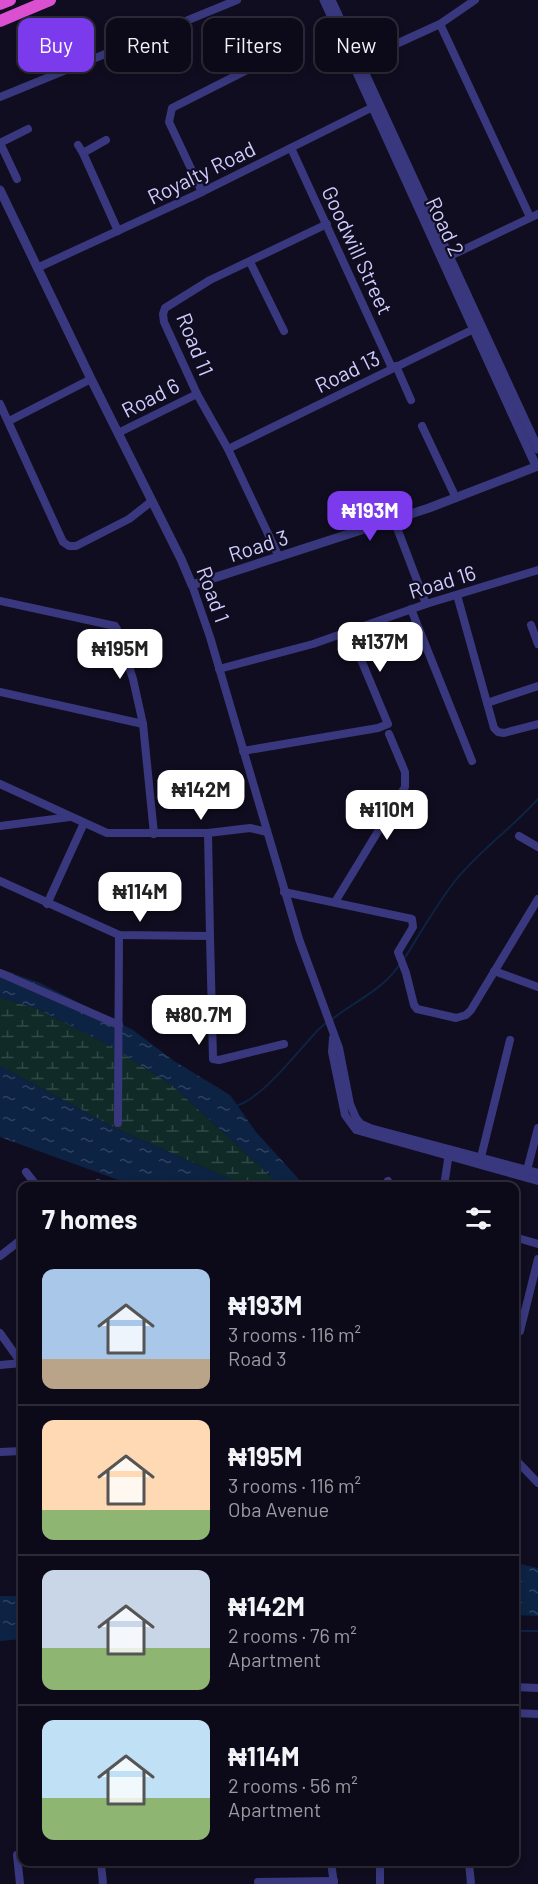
<!DOCTYPE html>
<html lang="en">
<head>
<meta charset="utf-8">
<style>
	:root { --surface:#0c0a18; --page:#151321; --text:#f1f3f6; --muted:#9a9aa2; --line:#2c2b37; --accent:#7c3aed }
	body { margin:0; font-family:Barlow,sans-serif; background:var(--page); color:var(--text); height:100vh; display:flex; flex-direction:column; font-size:22px; white-space:nowrap }
	* { box-sizing:border-box; margin:0 }
	p { font-size:20px; color:var(--muted) }
	.icon { flex:none; width:33px; height:33px; fill:none; stroke:currentColor; stroke-width:2; stroke-linecap:round; stroke-linejoin:round }
	.map { position:relative; flex:1; overflow:hidden }
	.drawer { position:absolute; left:18px; top:1182px; width:501px; height:684px; display:flex; flex-direction:column; background:var(--surface); border-radius:12px; box-shadow:0 3px 9px #0003,0 0 0 2px var(--line) }
	.drawer>* { flex:none }
	.hud { position:absolute; left:18px; top:18px; width:502px; height:54px; display:flex; gap:12px }
	.price { position:absolute; translate:-50% -51px; padding:0 14px; border-radius:12px; background:#fff; color:#222; font-size:20px; line-height:39px; filter:drop-shadow(0 2px 3px #0008) }
	.price::after { content:''; position:absolute; left:50%; top:36px; width:18px; height:14px; margin-left:-9px; background:inherit; clip-path:polygon(0 0,100% 0,50% 100%) }
	.price.current { background:var(--accent); color:#fff }
	ul { padding:0; list-style:none }
	li { display:flex; align-items:center; gap:18px; height:150px; padding:0 24px }
	li+li { border-top:2px solid var(--line) }
	li span { display:grid; place-items:center; flex:none; width:168px; height:120px; border-radius:12px; color:#555 }
	li>.icon { margin-inline-start:auto }
	span .icon { width:72px; height:72px; fill:#fffc; stroke-width:1 }
	li b { font-size:26px }
	h2 { display:flex; justify-content:space-between; align-items:center; height:72px; padding:0 24px; font-size:26px }
	.tag { padding:0 21px; border-radius:12px; background:var(--surface); box-shadow:0 3px 9px #0003,0 0 0 2px var(--line); font-size:21px; line-height:54px }
	.tag.current { background:var(--accent); color:#fff }
	.map>svg:first-child { display:block }
	.wetland { fill:url(#wetland-marsh) }
	.water { fill:url(#water-ripples) }
	.lines { fill:none; stroke-linecap:round; stroke-linejoin:round }
	.stream { stroke:#0d2344; stroke-width:2 }
	.minor { stroke:#39387e; stroke-width:8 }
	.tertiary { stroke:#39387e; stroke-width:9 }
	.trunk { stroke:#db4fd1; stroke-width:12 }
	.labels { text-anchor:middle; dominant-baseline:central; stroke-width:4.5; stroke-linejoin:round; paint-order:stroke }
	.street-label { font-size:21px; fill:#d0ccfe; stroke:#100d20 }
</style>
</head>
<body>
<div class="map">
<svg width="538" height="1884" viewBox="0 0 538 1884">
	<defs>
		<pattern id="wetland-marsh" width="20" height="14" patternUnits="userSpaceOnUse" patternTransform="scale(1.5)"><rect width="20" height="14" fill="#102a28"/><path d="M1 5h8M5 5V1M11 12h8M15 12V8" fill="none" stroke="#324848"/></pattern>
		<pattern id="water-ripples" width="26" height="14" patternUnits="userSpaceOnUse" patternTransform="scale(1.5)"><rect width="26" height="14" fill="#0d2344"/><path d="M2 4q2-2 4 0t4 0M15 11q2-2 4 0t4 0" fill="none" stroke="#2f4260"/></pattern>
	</defs>
	<rect width="100%" height="100%" fill="#100d20"/>
	<path class="wetland" d="M0,997L38,1009L112,1047L173,1086L281,1186H246L119,1130L0,1066Z"/>
	<g class="water">
		<path d="M0,969L40,983L133,1030L174,1061L230,1095L256,1132L305,1186H281L173,1086L112,1047L38,1009L0,997Z"/>
		<path d="M0,1066L119,1130L246,1186H135L0,1137Z"/>
		<path d="M515,1563L538,1568V1616L515,1615Z"/>
		<path d="M0,1596H22V1639L0,1641Z"/>
	</g>
	<g class="lines">
		<g class="stream">
			<path d="M404,959C420,934 436,905 455,881C479,851 512,828 538,799"/>
			<path d="M331,1020C355,1001 383,990 400,964"/>
			<path d="M236,1106C262,1099 299,1050 318,1030L326,1023"/>
			<path d="M520,1631H538"/>
		</g>
		<g class="minor">
			<path d="M440,24L530,217"/>
			<path d="M359,61L440,24L475,0"/>
			<path d="M0,97L237,0"/>
			<path d="M106,140L83,153L118,231"/>
			<path d="M0,143L17,179"/>
			<path d="M0,143L28,129"/>
			<path d="M78,145L83,153"/>
			<path d="M291,148L392,368"/>
			<path d="M202,192L169,122L172,108L273,57"/>
			<path d="M446,258L538,214"/>
			<path d="M250,262L284,331"/>
			<path d="M37,268L202,192L377,105"/>
			<path d="M396,366L411,400"/>
			<path d="M0,404L63,542L69,546H76L129,519L152,501"/>
			<path d="M9,421L91,379"/>
			<path d="M422,426L456,498"/>
			<path d="M118,433L197,394"/>
			<path d="M228,449L478,327"/>
			<path d="M394,520L426,604"/>
			<path d="M279,557L228,449L197,394L164,322L163,314L165,308L210,280L327,224"/>
			<path d="M192,585L210,637L299,939L339,1048L350,1104L356,1118L361,1124L370,1128L538,1173"/>
			<path d="M457,595L494,728L498,732L504,733L538,724"/>
			<path d="M0,601L115,626L117,629L133,679L143,724"/>
			<path d="M411,609L472,761"/>
			<path d="M531,625L538,644"/>
			<path d="M219,669L313,644L426,604L538,570"/>
			<path d="M0,692L143,724L154,834"/>
			<path d="M487,703L538,686"/>
			<path d="M243,751L378,728L388,724L349,631"/>
			<path d="M0,784L107,833H208L250,828L267,832"/>
			<path d="M0,826L70,817"/>
			<path d="M519,836L538,847"/>
			<path d="M0,881L119,935L210,936L208,833"/>
			<path d="M284,892L412,919L413,927L398,952L406,973L414,1005L417,1009L456,1018L466,1015L471,1010L538,899"/>
			<path d="M335,902L405,787V772L389,734"/>
			<path d="M47,904L84,823"/>
			<path d="M210,936L213,1059L219,1060L284,1044"/>
			<path d="M494,971L538,987"/>
			<path d="M0,973L119,1025"/>
			<path d="M333,1038L332,1052L345,1115L356,1130L538,1181"/>
			<path d="M118,1123L119,935"/>
			<path d="M481,1157L510,1040"/>
			<path d="M527,1170L538,1128"/>
			<path d="M26,1172L37,1186"/>
			<path d="M388,1181L391,1186"/>
			<path d="M94,1186L98,1183"/>
			<path d="M444,1186L449,1153"/>
			<path d="M514,1237L538,1244"/>
			<path d="M0,1256L22,1239"/>
			<path d="M520,1331L538,1259"/>
			<path d="M0,1333L22,1364"/>
			<path d="M0,1365L22,1363"/>
			<path d="M0,1452L22,1451"/>
			<path d="M514,1458L538,1483"/>
			<path d="M514,1687L538,1688"/>
			<path d="M514,1713L538,1714"/>
			<path d="M17,1855L20,1884"/>
			<path d="M101,1862L103,1884"/>
			<path d="M331,1862L334,1884"/>
			<path d="M380,1862V1884"/>
			<path d="M469,1862L471,1884"/>
			<path d="M258,1882L334,1881"/>
		</g>
		<g class="tertiary">
			<path d="M324,0L536,466"/>
			<path d="M331,0L538,449"/>
			<path d="M0,190L91,379L181,559L192,585L429,508L538,466"/>
		</g>
		<g class="trunk">
			<path d="M0,4L10,0"/>
			<path d="M0,21L50,0"/>
		</g>
	</g>
	<g class="labels">
		<g class="street-label">
			<text transform="translate(201 172) rotate(-26)">Royalty Road</text>
			<text transform="translate(446 226) rotate(65)">Road 2</text>
			<text transform="translate(358 250) rotate(65)">Goodwill Street</text>
			<text transform="translate(196 344) rotate(68)">Road 11</text>
			<text transform="translate(347 371) rotate(-26)">Road 13</text>
			<text transform="translate(150 397) rotate(-27)">Road 6</text>
			<text transform="translate(258 545) rotate(-18)">Road 3</text>
			<text transform="translate(442 581) rotate(-17)">Road 16</text>
			<text transform="translate(214 594) rotate(70)">Road 1</text>
		</g>
	</g>
</svg>
<b class="price current" style="left:370px;top:542px">₦193M</b>
<b class="price" style="left:380px;top:673px">₦137M</b>
<b class="price" style="left:120px;top:680px">₦195M</b>
<b class="price" style="left:201px;top:821px">₦142M</b>
<b class="price" style="left:387px;top:841px">₦110M</b>
<b class="price" style="left:140px;top:923px">₦114M</b>
<b class="price" style="left:199px;top:1046px">₦80.7M</b>
<div class="hud">
<a class="tag current">Buy</a>
<a class="tag">Rent</a>
<a class="tag">Filters</a>
<a class="tag">New</a>
</div>
<section class="drawer">
<h2>7 homes<svg class="icon" aria-label="filters" viewBox="0 0 24 24"><path d="M4 7h16M4 17h16"/><circle cx="9" cy="7" r="2"/><circle cx="15" cy="17" r="2"/></svg></h2>
<ul>
<li><span style="background:linear-gradient(#a9c7e8 75%,#b9a48a 0)"><svg class="icon" aria-label="home" viewBox="0 0 24 24"><path d="M3 11l9-7 9 7M6 9v11h12V9"/></svg></span><div><b>₦193M</b><p>3 rooms · 116 m²</p><p>Road 3</p></div></li>
<li><span style="background:linear-gradient(#ffd9b3 75%,#8fb573 0)"><svg class="icon" aria-label="home" viewBox="0 0 24 24"><path d="M3 11l9-7 9 7M6 9v11h12V9"/></svg></span><div><b>₦195M</b><p>3 rooms · 116 m²</p><p>Oba Avenue</p></div></li>
<li><span style="background:linear-gradient(#c9d6e8 65%,#8fb573 0)"><svg class="icon" aria-label="home" viewBox="0 0 24 24"><path d="M3 11l9-7 9 7M6 9v11h12V9"/></svg></span><div><b>₦142M</b><p>2 rooms · 76 m²</p><p>Apartment</p></div></li>
<li><span style="background:linear-gradient(#bfe0f5 65%,#8fb573 0)"><svg class="icon" aria-label="home" viewBox="0 0 24 24"><path d="M3 11l9-7 9 7M6 9v11h12V9"/></svg></span><div><b>₦114M</b><p>2 rooms · 56 m²</p><p>Apartment</p></div></li>
</ul>
</section>
</div>
</body>
</html>
